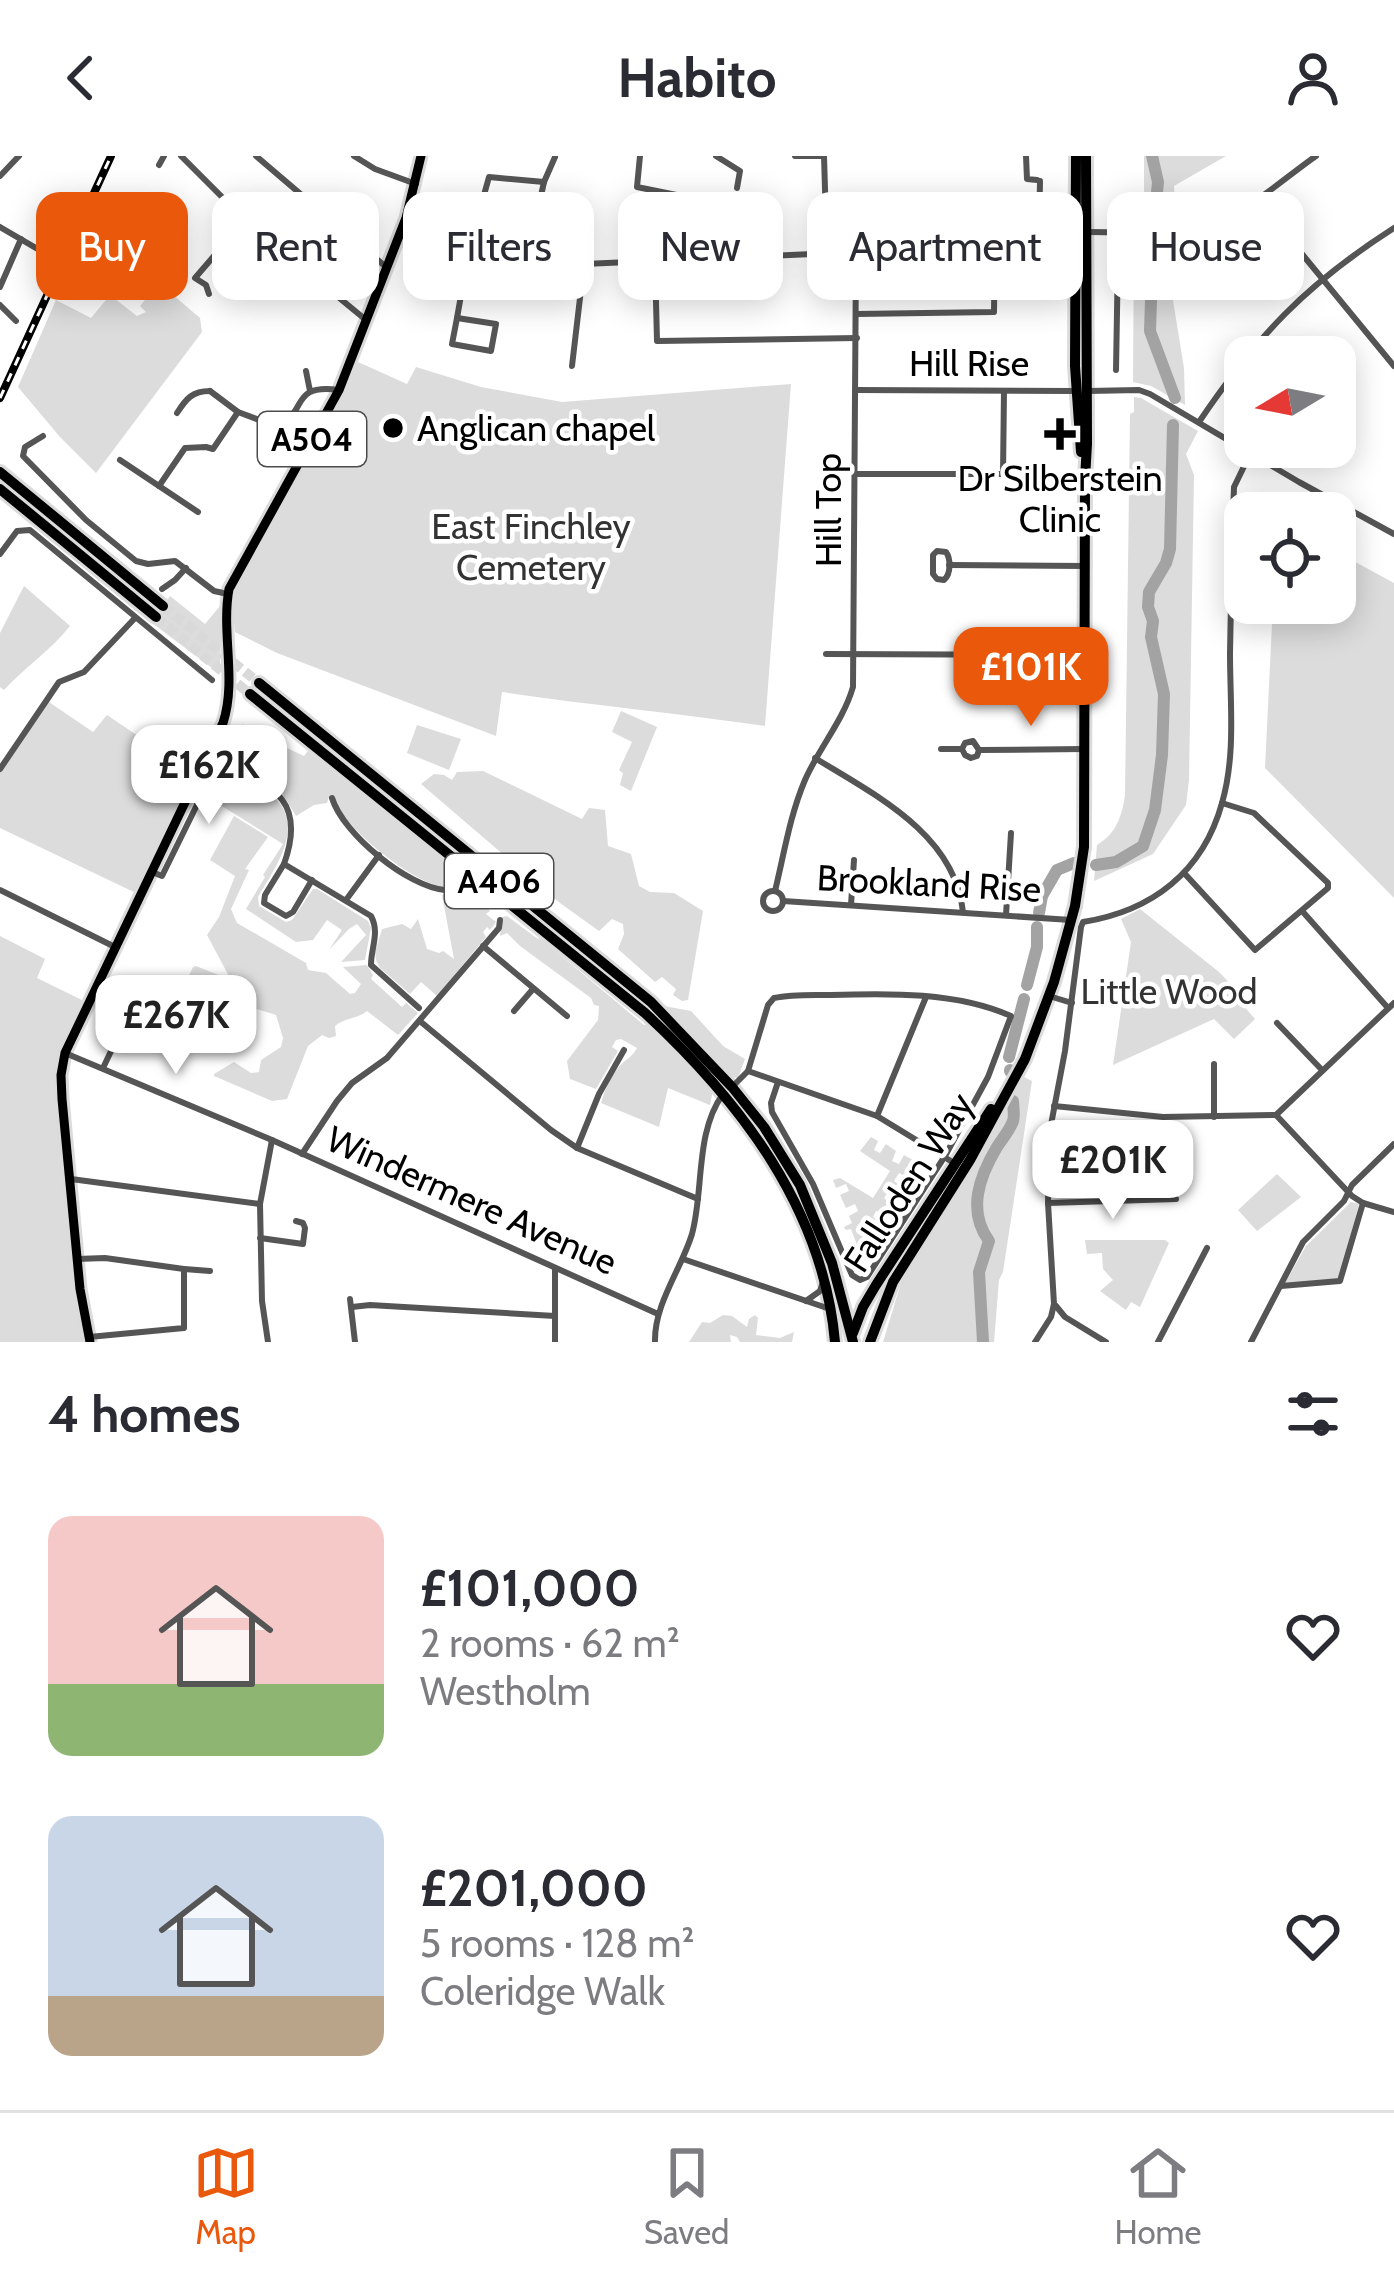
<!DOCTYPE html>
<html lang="en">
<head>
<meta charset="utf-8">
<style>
	:root { --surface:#fff; --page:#f7f7f7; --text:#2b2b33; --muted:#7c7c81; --line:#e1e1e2; --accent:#ea580c }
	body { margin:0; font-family:Cabin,sans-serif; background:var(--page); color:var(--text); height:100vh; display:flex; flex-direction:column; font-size:45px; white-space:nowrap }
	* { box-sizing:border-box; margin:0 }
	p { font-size:39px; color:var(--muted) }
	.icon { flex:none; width:66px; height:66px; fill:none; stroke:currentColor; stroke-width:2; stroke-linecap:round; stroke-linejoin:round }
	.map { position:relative; height:1186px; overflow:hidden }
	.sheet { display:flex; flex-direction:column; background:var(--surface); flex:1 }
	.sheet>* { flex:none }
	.hud { position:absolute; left:36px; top:36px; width:1323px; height:108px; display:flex; gap:24px }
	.needle { width:78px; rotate:260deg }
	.buttons { position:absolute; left:1224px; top:180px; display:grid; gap:24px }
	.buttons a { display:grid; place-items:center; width:132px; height:132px; border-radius:24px; background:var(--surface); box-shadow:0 6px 30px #0003; font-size:60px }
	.price { position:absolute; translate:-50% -102px; padding:0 27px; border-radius:24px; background:#fff; color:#222; font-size:39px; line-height:78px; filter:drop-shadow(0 3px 6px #0008) }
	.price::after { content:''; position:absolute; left:50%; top:72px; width:36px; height:27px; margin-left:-18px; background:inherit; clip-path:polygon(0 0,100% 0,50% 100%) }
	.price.current { background:var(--accent); color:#fff }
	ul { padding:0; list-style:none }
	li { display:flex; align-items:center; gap:36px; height:300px; padding:0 48px }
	li span { display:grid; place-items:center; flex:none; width:336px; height:240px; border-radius:24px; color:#555 }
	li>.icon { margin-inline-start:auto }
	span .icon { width:144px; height:144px; fill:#fffc; stroke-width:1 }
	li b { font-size:51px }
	h2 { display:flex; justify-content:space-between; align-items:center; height:144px; padding:0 48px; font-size:51px }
	.chip { padding:0 42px; border-radius:24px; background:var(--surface); box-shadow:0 6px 30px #0003; font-size:42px; line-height:108px }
	.chip.current { background:var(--accent); color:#fff }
	header { display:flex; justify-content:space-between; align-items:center; height:156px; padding:0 48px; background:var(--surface); font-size:54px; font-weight:800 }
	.dock { display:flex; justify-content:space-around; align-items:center; height:168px; border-top:3px solid var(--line); background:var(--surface); font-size:33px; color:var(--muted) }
	.dock a { display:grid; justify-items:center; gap:6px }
	.dock .current { color:var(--accent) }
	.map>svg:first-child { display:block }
	.green { fill:#dcdcdc }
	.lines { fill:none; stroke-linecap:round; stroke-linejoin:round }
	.river { stroke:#a3a3a3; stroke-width:12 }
	.highway-tunnel { stroke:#d9d9d9; stroke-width:10; stroke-dasharray:10 5; stroke-linecap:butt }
	.major-casing { stroke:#dbdbdb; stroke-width:15 }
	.highway-casing { stroke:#dbdbdb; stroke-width:16 }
	.minor { stroke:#555; stroke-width:6 }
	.major { stroke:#000; stroke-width:9 }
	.highway { stroke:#000; stroke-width:10 }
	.rail-casing { stroke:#000; stroke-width:8 }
	.rail { stroke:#fff; stroke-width:3; stroke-dasharray:9; stroke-linecap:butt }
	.poi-dot { fill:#000; stroke:#fff; stroke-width:4.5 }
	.labels { text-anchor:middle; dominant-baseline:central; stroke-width:9; stroke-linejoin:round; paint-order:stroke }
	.shield { fill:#fff; stroke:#4c4c4c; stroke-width:3 }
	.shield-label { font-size:33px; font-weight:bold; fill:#000 }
	.street-label { font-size:36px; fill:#000; stroke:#fff }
	.poi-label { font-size:36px; fill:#000; stroke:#fff; text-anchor:start }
	.park-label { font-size:36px; fill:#333; stroke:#fff }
</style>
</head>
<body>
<header><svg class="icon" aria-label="back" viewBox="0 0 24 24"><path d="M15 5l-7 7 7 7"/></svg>Habito<svg class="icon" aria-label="person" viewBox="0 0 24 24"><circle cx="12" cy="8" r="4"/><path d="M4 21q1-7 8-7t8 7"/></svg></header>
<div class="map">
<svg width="1394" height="1186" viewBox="0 0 1394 1186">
	<rect width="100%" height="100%" fill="#fff"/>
	<g class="green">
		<path d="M1144,0H1226L1174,30L1176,68H1144Z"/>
		<path d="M1134,83H1163L1184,212L1185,249L1151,230L1133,226Z"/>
		<path d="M159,127L200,162L202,176L96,317L60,281L18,231L56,144L91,162L110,139L137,160L146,156L140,150Z"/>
		<path d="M358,206L407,228L416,211L481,231L562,246L791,228L765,570C678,557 590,549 502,536L496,580L277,497L235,476L232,449L236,431L266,373L319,285Z"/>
		<path d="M1134,241L1141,242L1198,275L1186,298L1194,319L1189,624L1186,649L1153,698L1094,725L1097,689C1116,678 1122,660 1125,639L1130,258L1134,256Z"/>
		<path d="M1335,395L1394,427V742L1265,612L1273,447H1335Z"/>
		<path d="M24,430L70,470C51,494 25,511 4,534L0,531V477Z"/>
		<path d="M170,440L205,468L220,450V518L152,467Z"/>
		<path d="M46,544L93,576L107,559L141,582L133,602L169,633L186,639L140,739L0,672V613Z"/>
		<path d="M621,555L657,571L631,635L620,629L623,617L619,614L632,586L612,576Z"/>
		<path d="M242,568L259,579L304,600L308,595L444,704L490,755L486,758L496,766L490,774L487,771L483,776L486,781L437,840L421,826L410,838L380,812L376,804L375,796L382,773L402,768L411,773L418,763L427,793L439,797L443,795L454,803L442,739L447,736L446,731C416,730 340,670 334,640L329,641L327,647L314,649L296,660L280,634L219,599L221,593L231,592L242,584Z"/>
		<path d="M417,569L461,583L449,614L407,597Z"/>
		<path d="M220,610C237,619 256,627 271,639C308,668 275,712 258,741L259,750L286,766L292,764L313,733H317L368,765L371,772L365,804L341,806L366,779L357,768L349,773L329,794L342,774L327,764L313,784L296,786L246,753L265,721L263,719L283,688L206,640Z"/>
		<path d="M483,615L582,663L589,652L605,654L608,690L631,698L639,730L650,736L674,737L703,755L688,844L682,845L673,839L676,833L662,821L655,826L618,793L624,778L623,768L612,763L599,775L560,747L421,628L434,618L444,619L452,624L457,616Z"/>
		<path d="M234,660L268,681L245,713L249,714L231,753L237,767L306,807L308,814L326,817L350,838L355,837L361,828L343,811L367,809L373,819L371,823L402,851L406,847L418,857L398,879L367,855C358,863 346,861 335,870L336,880L329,882L322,879L308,890L287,943L272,945L214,920V918L234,906L251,917L259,916L261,904L281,891L283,882L276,859L257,853L244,871L216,888L190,865V858L202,853L201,846L181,836L193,811L196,810L231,824L207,779L219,761L235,720L210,704Z"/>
		<path d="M1140,753L1219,816L1246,844L1242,848L1255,863L1234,883L1214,863L1113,909L1131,786L1121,763Z"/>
		<path d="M507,760L538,783L540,782L644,869L649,868L713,934L710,949L668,932L659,971L601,947C605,934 609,923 618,912C625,903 632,902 637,892L621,883L616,884L612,891L618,895L596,933L570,923L567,905L598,864L599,850L594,849L591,842L520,790L507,777L500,780L502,761Z"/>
		<path d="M0,780L45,803L37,822L88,847L61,919L90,1186H0Z"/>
		<path d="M664,850L691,855L723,890L745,903L738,922L729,921Z"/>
		<path d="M1024,921L1032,925L1003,1116L999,1124L994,1186H883L901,1127L930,1072Z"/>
		<path d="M871,981L878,985L874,994L880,997L886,988L896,995L892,1005L899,1008L904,999L920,1008L908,1022L899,1017L894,1025L903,1031L896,1041L888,1036L884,1042L892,1049L885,1059L876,1055L873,1061L882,1067L864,1097H860L851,1073L846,1074L844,1071L852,1067L849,1060L858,1055L855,1048L846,1052L840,1039L849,1035L846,1028L836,1032L833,1024L840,1022L873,1042L890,1015L860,995Z"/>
		<path d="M1277,1018L1301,1041L1257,1075L1238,1054Z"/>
		<path d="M1351,1046L1359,1048L1339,1124L1285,1127L1306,1090Z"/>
		<path d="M1085,1084H1165L1169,1087L1140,1151L1131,1146L1126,1154L1100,1135L1113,1124L1103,1113L1102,1097L1087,1098Z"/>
		<path d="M723,1159L732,1160L747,1171L749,1163L755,1159L758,1162L756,1179L780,1182L794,1176L792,1186H740L737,1181L730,1179L731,1186H689L702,1166L710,1167Z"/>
	</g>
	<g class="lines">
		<g class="river">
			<path d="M1152,0L1158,26L1154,67"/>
			<path d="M1153,84L1150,175L1175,242"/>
			<path d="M1096,709L1116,706L1143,690L1155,654L1162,599L1164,538L1151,481L1153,465L1148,451L1149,436L1166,407L1170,393L1173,269"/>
			<path d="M1039,757L1042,740L1057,714L1074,707"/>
			<path d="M1027,829L1037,791V771"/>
			<path d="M1009,901L1024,843"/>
			<path d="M1010,914V915"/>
			<path d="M983,1186L979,1116L989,1085C967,1055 979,1021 997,991C1002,983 1010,974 1013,965C1015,960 1013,951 1013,945"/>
		</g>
		<g class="highway-tunnel">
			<path d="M163,450L259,527"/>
			<path d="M156,461L250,538"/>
		</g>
		<g class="major-casing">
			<path id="major" d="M90,1186L80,1133L62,943L61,919L65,897L223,567C237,524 221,477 229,433L339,234L406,62L421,0"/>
		</g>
		<g class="highway-casing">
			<g id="highway">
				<path d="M1076,0L1075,210L1081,296"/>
				<path d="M0,316L163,450"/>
				<path d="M0,333L156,461"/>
				<path d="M259,527L651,846L732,931L764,971L800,1029L832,1107L853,1186"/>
				<path d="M250,538L645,857C740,945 823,1052 835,1186"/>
				<path d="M853,1177L863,1151L876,1129L991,953"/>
				<path d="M870,1186L893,1126L970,1004L1025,903L1054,826L1075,750L1084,691L1085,323L1087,288L1086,0"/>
			</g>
		</g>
		<g class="minor">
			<path d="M181,0L245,64L366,164"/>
			<path d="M256,0L386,111"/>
			<path d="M354,0L375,13L416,28"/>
			<path d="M640,0L637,31L716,47"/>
			<path d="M716,0L740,15L737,32"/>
			<path d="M795,0H824"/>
			<path d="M824,0L827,99"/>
			<path d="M1026,0L1027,23L1037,24"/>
			<path d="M159,9L164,0"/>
			<path d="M0,20L19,0"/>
			<path d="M1256,42L1394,210"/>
			<path d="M0,71L48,99"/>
			<path d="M1196,73L1210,128"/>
			<path d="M1039,75L1040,25"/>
			<path d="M400,76L437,86L584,108L880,95L995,78L1076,76"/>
			<path d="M1089,76C1129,76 1174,81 1212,68C1245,58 1287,20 1316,0"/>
			<path d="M437,86L445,50"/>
			<path d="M528,99L544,26L555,1"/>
			<path d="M633,106L632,81L641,75L661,73L668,79L669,105"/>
			<path d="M655,106L657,185L857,182"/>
			<path d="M0,131L21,83"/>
			<path d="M209,138L206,129L195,122L245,64"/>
			<path d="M0,149L16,165"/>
			<path d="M856,158L994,156L995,78"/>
			<path d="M457,162L470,89L489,21L544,26"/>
			<path d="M457,162L496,168L491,195L452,188Z"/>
			<path d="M1258,184L1276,201"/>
			<path d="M572,210L584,108"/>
			<path d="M1116,214L1118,98"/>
			<path d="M306,215L310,235"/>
			<path d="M855,234L1075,235"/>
			<path d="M210,235L238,256L275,270C310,259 287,227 339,234"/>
			<path d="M1088,235L1139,234L1150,238L1299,326L1394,378"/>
			<path d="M1335,256L1344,264"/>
			<path d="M177,257C186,243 192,235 210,235"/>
			<path d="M1199,266C1258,179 1305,129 1394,72"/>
			<path d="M43,280L25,291L23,300L86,364L136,405L148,408L175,405L214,435L228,438"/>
			<path d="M120,304L198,356"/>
			<path d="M855,318H1003L1004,235"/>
			<path d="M1003,318L1022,319"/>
			<path d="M159,330L185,292L206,291L213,293L238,256"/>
			<path d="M937,395L946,396C951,403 951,418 944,424L937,423L933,418V399Z"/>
			<path d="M0,398L17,375L30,374L212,524"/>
			<path d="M949,409L1085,410"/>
			<path d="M162,433L175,424L186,412"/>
			<path d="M826,498L1084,499"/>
			<path d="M941,593H962L965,599L971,602L977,600L979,594L973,585L965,587L962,593"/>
			<path d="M979,594L1084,593"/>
			<path d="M209,598C262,627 310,636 284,708L371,760C380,777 371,791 371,809L419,852"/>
			<path d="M815,602C875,639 955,678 963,756"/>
			<path d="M0,613L59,526L84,516L135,462"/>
			<path d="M332,642C343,678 408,731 445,734"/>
			<path d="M284,708L265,739L264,747L286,760L293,756L312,724"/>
			<path d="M152,716L162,720L219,604"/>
			<path d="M1185,718L1255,794L1328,732V727L1254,657L1222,647"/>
			<path d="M0,734L115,791"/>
			<circle cx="773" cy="745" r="10"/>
			<path d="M775,735C784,698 790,659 805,624C819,592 843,565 853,531L856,97"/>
			<path d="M346,744L379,699"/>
			<path d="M783,745L1071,764"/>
			<path d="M851,749L854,704"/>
			<path d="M1303,756L1388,852"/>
			<path d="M1006,759L1011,677"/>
			<path d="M483,790L567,860"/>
			<path d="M1049,840L1072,847"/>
			<path d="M514,855L533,833"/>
			<path d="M421,866L551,974L577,992L698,1043"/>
			<path d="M1277,867L1322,914"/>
			<path d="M65,897L272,984L658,1158"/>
			<path d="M1214,908V961"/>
			<path d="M103,912L122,872L165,892"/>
			<path d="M748,915L877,960L954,1007"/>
			<path d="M732,931L748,915L768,849L774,842C792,838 812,839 831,839C890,837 957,836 1011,860L988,921L945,1000L867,1121L860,1124L852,1119L848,1110L813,1028L772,956L771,947L778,926"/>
			<path d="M1054,950L1163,961L1276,959L1394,847"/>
			<path d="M1276,959L1352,1040L1363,1047L1394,1056"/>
			<path d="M877,960L926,841"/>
			<path d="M577,992L599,938L624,894"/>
			<path d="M302,998L337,945L352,927L387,902L499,772L500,764"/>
			<path d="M71,1023L260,1048"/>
			<path d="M1048,1047L1176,1043"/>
			<path d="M260,1082L303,1088L305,1072L303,1067L296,1065"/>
			<path d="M77,1103L105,1102L184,1113"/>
			<path d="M683,1103L827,1152"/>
			<path d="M555,1112V1186"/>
			<path d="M1281,1130L1340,1125L1363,1047"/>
			<path d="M350,1143L355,1186"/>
			<path d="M806,1145L820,1135L823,1126"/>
			<path d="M1056,1150L1065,1161L1106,1186"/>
			<path d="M352,1151L370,1149L555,1160"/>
			<path d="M89,1181L184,1172V1113L210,1115"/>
			<path d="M268,1186L262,1145L260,1048L272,984"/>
			<path d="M655,1186C654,1148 681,1114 692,1078C704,1034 695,976 723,938"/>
			<path d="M1035,1186L1051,1161L1054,1148L1048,1047L1050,974L1065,895L1081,771L1083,766C1152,755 1203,716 1222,647C1236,599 1230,547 1230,498C1231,443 1232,387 1234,331L1251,296"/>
			<path d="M1158,1186L1207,1092"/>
			<path d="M1251,1186L1303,1086L1344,1045L1352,1029L1394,988"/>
		</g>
		<use href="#major" class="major"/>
		<use href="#highway" class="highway"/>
		<g class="rail-casing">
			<path id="rail" d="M0,242L111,0"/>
		</g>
		<use href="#rail" class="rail"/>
	</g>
	<g class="poi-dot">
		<circle cx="393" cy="272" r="12"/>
		<path d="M1054 260h12v12h12v12h-12v12h-12v-12h-12v-12h12z"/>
	</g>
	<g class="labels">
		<g class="shield">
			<rect x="258" y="256" width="108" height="54" rx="9"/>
			<rect x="445" y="698" width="108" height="54" rx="9"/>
		</g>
		<g class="shield-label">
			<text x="312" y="283">A504</text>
			<text x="499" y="725">A406</text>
		</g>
		<g class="street-label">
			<text x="969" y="207">Hill Rise</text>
			<text transform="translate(828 354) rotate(-90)">Hill Top</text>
			<text transform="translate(929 727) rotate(3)">Brookland Rise</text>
			<text transform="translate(908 1026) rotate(-57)">Falloden Way</text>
			<text transform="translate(472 1044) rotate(24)">Windermere Avenue</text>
		</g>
		<g class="poi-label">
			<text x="417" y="272">Anglican chapel</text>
			<text x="1060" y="322" text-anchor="middle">Dr Silberstein<tspan x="1060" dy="41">Clinic</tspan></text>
		</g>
		<g class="park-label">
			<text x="531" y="370">East Finchley<tspan x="531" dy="41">Cemetery</tspan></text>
			<text x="1169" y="835">Little Wood</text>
		</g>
	</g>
</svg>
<div class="buttons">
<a><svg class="needle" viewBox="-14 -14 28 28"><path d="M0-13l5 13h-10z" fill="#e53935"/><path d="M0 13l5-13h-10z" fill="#7c7c81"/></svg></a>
<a><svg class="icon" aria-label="locate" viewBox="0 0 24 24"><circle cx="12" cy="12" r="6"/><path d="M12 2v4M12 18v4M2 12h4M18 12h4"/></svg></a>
</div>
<b class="price current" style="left:1031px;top:573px">£101K</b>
<b class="price" style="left:209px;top:671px">£162K</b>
<b class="price" style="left:176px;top:921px">£267K</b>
<b class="price" style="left:1113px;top:1066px">£201K</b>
<div class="hud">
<a class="chip current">Buy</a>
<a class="chip">Rent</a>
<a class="chip">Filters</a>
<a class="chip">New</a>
<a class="chip">Apartment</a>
<a class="chip">House</a>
</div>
</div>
<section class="sheet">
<h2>4 homes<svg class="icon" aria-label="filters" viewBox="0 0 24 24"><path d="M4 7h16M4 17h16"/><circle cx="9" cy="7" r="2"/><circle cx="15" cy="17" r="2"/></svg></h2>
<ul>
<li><span style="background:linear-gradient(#f6c9c9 70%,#8fb573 0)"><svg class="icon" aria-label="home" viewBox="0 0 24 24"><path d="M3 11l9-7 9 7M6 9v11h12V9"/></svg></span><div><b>£101,000</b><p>2 rooms · 62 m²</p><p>Westholm</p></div><svg class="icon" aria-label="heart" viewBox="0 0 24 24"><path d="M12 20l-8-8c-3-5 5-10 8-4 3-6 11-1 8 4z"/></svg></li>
<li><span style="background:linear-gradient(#c9d6e8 75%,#b9a48a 0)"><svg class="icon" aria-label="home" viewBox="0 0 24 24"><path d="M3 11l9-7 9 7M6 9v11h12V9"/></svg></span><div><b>£201,000</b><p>5 rooms · 128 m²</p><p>Coleridge Walk</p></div><svg class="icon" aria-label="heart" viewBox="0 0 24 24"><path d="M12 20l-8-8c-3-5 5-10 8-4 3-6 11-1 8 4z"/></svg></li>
</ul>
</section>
<nav class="dock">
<a class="current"><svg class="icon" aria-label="map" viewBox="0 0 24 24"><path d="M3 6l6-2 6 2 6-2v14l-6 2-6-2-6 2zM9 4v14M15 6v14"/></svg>Map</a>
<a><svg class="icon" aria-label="saved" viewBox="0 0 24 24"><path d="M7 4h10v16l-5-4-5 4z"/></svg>Saved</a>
<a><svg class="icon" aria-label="home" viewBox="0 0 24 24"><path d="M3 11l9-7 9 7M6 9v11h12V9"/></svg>Home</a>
</nav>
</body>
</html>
